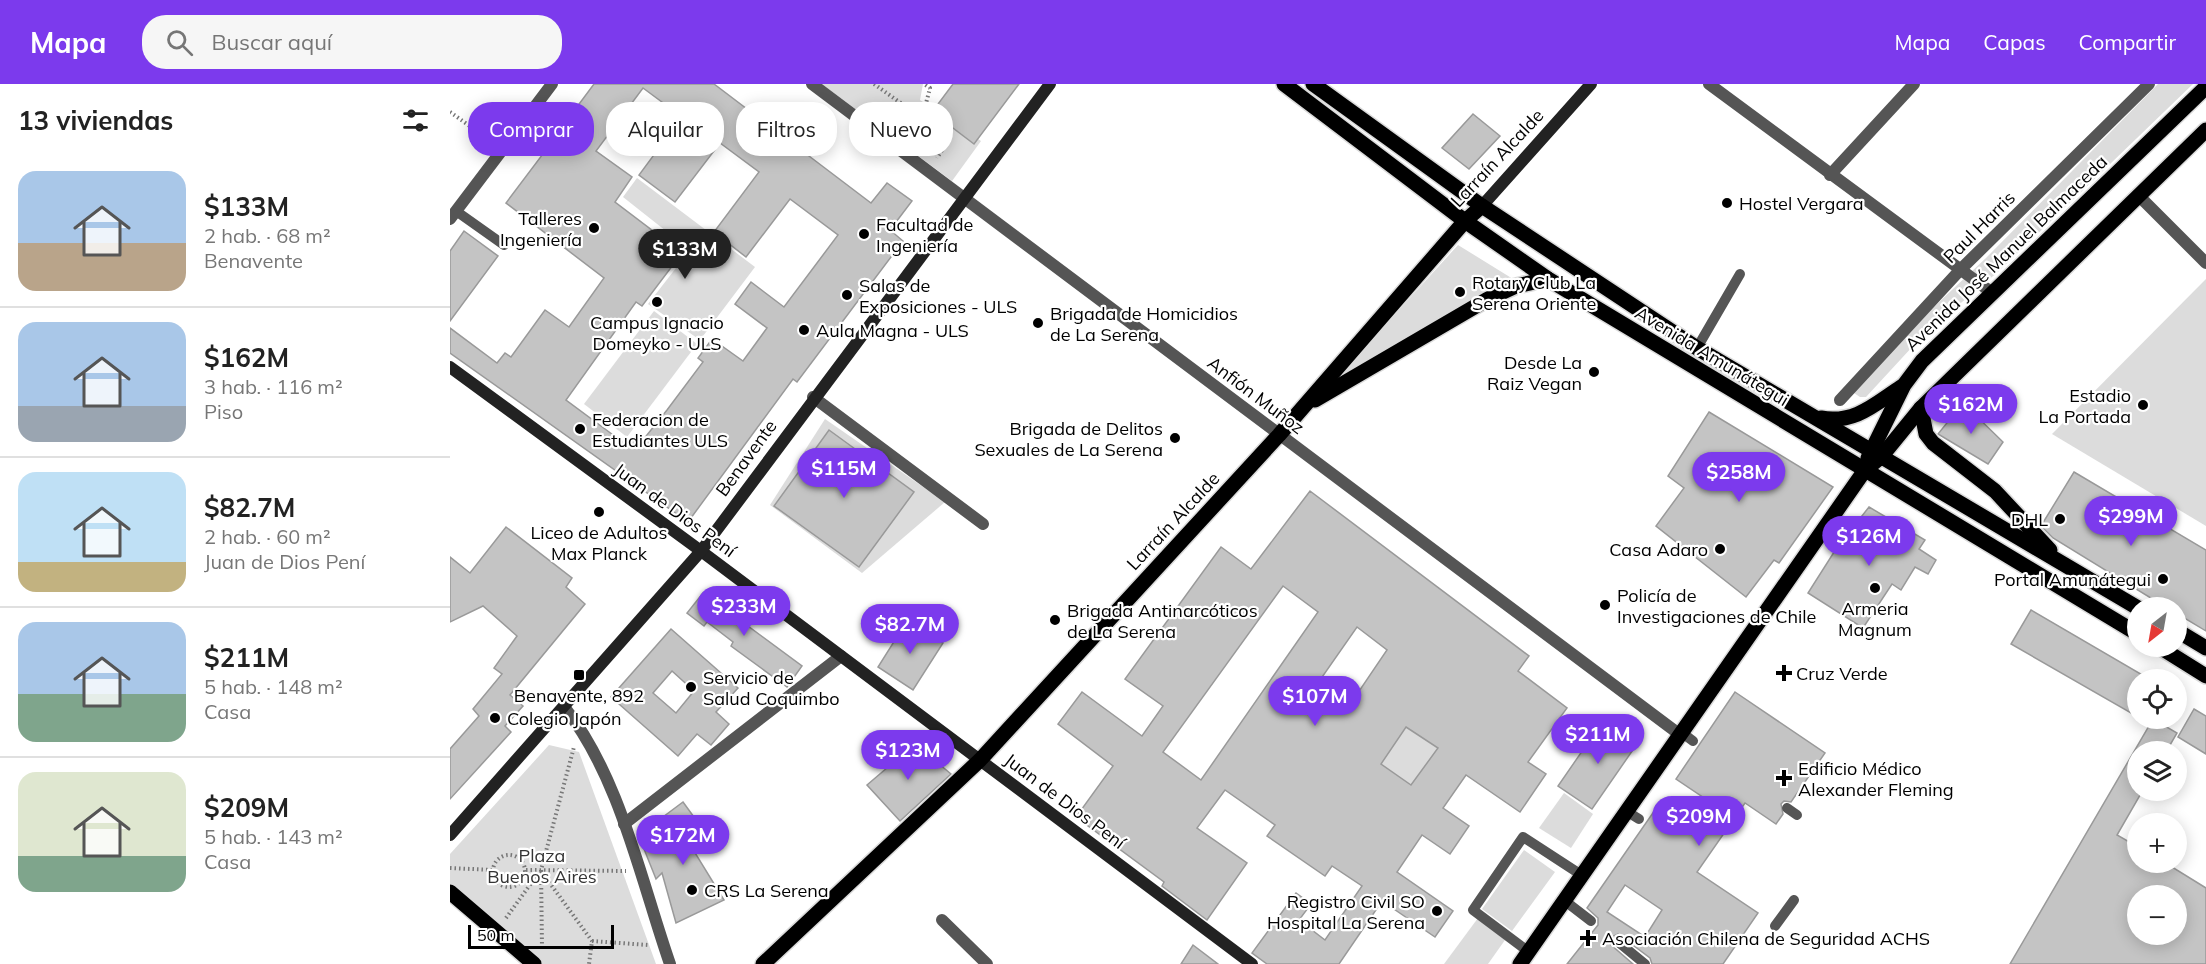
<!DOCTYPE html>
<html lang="es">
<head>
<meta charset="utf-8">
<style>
	:root { --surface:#fff; --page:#f6f6f6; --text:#222; --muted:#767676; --line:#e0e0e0; --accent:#7c3aed }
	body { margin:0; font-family:Mulish,sans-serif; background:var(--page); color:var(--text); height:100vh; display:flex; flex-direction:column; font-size:22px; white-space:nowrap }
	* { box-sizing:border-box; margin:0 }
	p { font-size:20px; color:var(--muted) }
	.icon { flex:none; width:33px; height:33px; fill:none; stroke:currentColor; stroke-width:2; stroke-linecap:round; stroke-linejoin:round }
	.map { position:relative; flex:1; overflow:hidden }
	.sheet { display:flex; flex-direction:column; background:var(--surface); width:450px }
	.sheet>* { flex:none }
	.top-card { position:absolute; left:18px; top:18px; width:570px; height:54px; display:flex; gap:12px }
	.needle { width:39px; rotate:211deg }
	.fabs { position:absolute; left:1677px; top:513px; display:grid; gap:12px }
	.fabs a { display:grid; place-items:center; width:60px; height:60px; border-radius:50%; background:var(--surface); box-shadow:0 3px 15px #0003; font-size:30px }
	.scale { position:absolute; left:18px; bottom:15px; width:146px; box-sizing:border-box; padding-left:6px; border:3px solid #000; border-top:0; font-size:16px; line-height:21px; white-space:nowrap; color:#000; -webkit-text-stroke:4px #fff; paint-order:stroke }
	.price { position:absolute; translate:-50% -51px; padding:0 14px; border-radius:21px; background:var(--accent); color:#fff; font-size:20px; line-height:39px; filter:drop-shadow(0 2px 3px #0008) }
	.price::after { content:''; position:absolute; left:50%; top:36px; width:18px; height:14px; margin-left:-9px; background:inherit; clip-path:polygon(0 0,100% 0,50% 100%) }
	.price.selected { background:#222; color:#fff }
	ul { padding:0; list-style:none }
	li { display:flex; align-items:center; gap:18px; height:150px; padding:0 18px }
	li+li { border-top:2px solid var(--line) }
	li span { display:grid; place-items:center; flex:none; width:168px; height:120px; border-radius:18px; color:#555 }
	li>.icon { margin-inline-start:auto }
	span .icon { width:72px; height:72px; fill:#fffc; stroke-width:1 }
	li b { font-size:26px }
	h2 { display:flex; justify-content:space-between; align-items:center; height:72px; padding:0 18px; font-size:26px }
	.chip { padding:0 21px; border-radius:24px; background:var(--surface); box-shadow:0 3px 15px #0003; font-size:21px; line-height:54px }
	.chip.selected { background:var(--accent); color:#fff }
	header { display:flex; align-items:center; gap:36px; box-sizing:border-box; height:84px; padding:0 30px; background:var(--accent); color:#fff }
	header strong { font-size:28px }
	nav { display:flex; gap:33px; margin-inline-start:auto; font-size:21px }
	.search { width:420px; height:54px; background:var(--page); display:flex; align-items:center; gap:15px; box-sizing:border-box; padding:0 21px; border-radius:24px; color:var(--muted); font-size:22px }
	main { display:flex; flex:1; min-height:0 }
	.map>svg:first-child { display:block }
	.green { fill:#dcdcdc }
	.building { fill:#c4c4c4; stroke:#999; stroke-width:1.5; fill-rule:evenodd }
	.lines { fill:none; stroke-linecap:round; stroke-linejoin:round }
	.primary-casing { stroke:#dbdbdb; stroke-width:18 }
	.path { stroke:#777; stroke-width:4; stroke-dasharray:1.5 3; stroke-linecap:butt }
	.service { stroke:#555; stroke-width:10 }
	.minor { stroke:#555; stroke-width:12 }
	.tertiary { stroke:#555; stroke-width:12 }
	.secondary { stroke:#222; stroke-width:12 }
	.primary { stroke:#000; stroke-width:15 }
	.poi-dot { fill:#000; stroke:#fff; stroke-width:2 }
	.labels { text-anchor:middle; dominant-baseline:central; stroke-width:4.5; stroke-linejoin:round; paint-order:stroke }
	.street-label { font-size:18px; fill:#000; stroke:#fff }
	.poi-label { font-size:18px; fill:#000; stroke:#fff; text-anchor:start }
	.park-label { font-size:18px; fill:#333; stroke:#fff }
</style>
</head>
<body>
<header>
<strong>Mapa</strong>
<div class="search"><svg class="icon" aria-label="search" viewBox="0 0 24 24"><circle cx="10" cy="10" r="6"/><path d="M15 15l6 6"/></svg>Buscar aquí</div>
<nav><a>Mapa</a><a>Capas</a><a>Compartir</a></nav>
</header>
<main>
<section class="sheet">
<h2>13 viviendas<svg class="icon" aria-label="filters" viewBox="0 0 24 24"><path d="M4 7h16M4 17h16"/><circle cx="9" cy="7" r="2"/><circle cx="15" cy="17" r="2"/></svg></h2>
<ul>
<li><span style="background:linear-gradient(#a9c7e8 60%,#b9a48a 0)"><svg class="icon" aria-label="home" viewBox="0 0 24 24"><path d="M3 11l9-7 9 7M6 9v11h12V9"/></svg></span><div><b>$133M</b><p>2 hab. · 68 m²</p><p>Benavente</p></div></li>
<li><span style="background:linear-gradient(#a9c7e8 70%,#9aa5b1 0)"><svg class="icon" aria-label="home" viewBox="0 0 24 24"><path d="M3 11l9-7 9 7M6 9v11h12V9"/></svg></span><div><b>$162M</b><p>3 hab. · 116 m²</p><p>Piso</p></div></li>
<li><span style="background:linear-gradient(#bfe0f5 75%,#c2b280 0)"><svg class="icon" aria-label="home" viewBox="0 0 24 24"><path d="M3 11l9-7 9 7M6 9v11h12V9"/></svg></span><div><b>$82.7M</b><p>2 hab. · 60 m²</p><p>Juan de Dios Pení</p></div></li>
<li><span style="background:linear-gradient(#a9c7e8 60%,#7fa58c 0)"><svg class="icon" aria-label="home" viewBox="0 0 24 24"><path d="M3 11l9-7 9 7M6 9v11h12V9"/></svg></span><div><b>$211M</b><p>5 hab. · 148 m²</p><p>Casa</p></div></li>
<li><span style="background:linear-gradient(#dfe7d0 70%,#7fa58c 0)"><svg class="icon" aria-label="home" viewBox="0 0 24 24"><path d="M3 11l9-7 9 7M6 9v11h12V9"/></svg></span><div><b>$209M</b><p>5 hab. · 143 m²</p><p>Casa</p></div></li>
</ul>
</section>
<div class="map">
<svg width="1756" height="880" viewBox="0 0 1756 880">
	<rect width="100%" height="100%" fill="#fff"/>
	<g class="green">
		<path d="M372,0H473L470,16L531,57L502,97Z"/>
		<path d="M1708,0H1743L1549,187L1475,249L1416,313H1410L1404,309L1407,295L1536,174Z"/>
		<path d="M187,94L305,183L250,256L198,220L240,166L173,113Z"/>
		<path d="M1008,161L1081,206L997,238L880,302Z"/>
		<path d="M1756,195V442L1602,350Z"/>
		<path d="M204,227L247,260L177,353L134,320Z"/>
		<path d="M375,335L495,418L412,489L320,421Z"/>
		<path d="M956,643L988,664L961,701L931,680Z"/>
		<path d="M99,661L129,668L206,880H91L0,799V770Z"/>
		<path d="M1114,709L1143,730L1121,764L1089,744Z"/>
		<path d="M1074,766L1105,788L1062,847L1032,825Z"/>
		<path d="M1028,834L1055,856L1038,880H994Z"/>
	</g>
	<g class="building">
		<path d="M144,0H264L421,119L437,99L462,117L440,146L453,157L347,298L343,295L238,438L0,269V244L47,279L55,269L61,273L95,226L119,243L154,194L56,119L102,58L93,51L103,36L112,43ZM193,4L232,33L189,91L225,118L270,59L309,88L264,148L296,173L340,115L388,151L334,223L301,198L285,220L317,244L293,277L262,255L248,274L253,278L217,326L189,361L182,356L178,362L116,316L186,218L192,222L232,169L165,118L182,93L146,67Z"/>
		<path d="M503,0H569L524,60L482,28Z"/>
		<path d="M1023,30L1050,52L1019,85L992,64Z"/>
		<path d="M14,147L48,172L0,237V167Z"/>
		<path d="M1513,319L1553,358L1538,380L1488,350Z"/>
		<path d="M1259,328L1383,403L1329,479L1324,476L1296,513L1206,442L1234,404L1218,392Z"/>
		<path d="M379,346L464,408L409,483L324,422Z"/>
		<path d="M1624,388L1756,466V547L1726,529V524H1717L1603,454L1591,442Z"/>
		<path d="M860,407L1079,572L1068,587L1117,624L1078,678L1096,690L1070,728L1016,691L993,724L1019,742L1000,770L972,751L947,788L1003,827L985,853L932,817L889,880H817L802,869L846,809L861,820L849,836L875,856L912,802L882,782L875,792L817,752L825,741L775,706L747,744L797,779L757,836L712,802L714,798L626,733L663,682L608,640L632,608L692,652L713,622L675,595L771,463L801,485ZM833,502L868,528L751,696L713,668ZM907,543L937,566L895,628L863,606ZM956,643L988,664L961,701L931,680Z"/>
		<path d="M1419,423L1475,456L1469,465L1486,476L1478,490L1465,483L1451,506L1442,500L1413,544L1358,509L1386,465Z"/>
		<path d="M56,443L122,494L116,503L135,520L60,611L73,622L55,642L61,648L0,715V665L29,632L23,625L52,590L44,584L67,552L33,522L0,538V473L20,489Z"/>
		<path d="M262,508L297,535L294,539L352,582L337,603L281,562L283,558L257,538L254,542L237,529L253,509Z"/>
		<path d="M1581,526L1701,596H1688V633L1561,560Z"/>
		<path d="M457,537L493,559L463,606L428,583Z"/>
		<path d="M221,545L288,604L266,628L279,640L261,661L247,650L228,672L161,613ZM222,587L244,607L226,629L203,609Z"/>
		<path d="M1285,608L1375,669L1341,718L1334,717L1331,720L1333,730L1326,740L1295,719L1247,788L1308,829L1273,880H1202L1200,874L1168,850L1161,853L1160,860L1183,880H1117L1148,841V834L1137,824L1207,723L1248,750L1266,722L1226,695ZM1175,801L1212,826L1195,853L1157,828Z"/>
		<path d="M1744,625L1756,632V670L1728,653Z"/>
		<path d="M1703,635L1727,649L1716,668H1688V706H1693L1667,751L1688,763V778H1714L1756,804V880H1560ZM1688,812H1726V850H1688Z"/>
		<path d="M1153,637L1187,660L1142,725L1108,702Z"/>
		<path d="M465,660L501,690L450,737L417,701Z"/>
		<path d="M233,718L257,751L242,764L274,816L226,839L212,789L206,795L194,765L223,753L213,733Z"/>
		<path d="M743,861L768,880H731Z"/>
	</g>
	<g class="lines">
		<g class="primary-casing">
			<g id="primary">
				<path d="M834,0L1015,137L1098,195L1688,550"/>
				<path d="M863,0L1032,122L1247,264L1688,524"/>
				<path d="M865,316L1038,215L1066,202L1098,195"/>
				<path d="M1471,324L1476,350L1483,359L1545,407L1600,466"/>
				<path d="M1371,334C1405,340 1425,320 1451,303"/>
				<path d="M1418,374L1454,301L1472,277L1756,3"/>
				<path d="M1726,546L1756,564"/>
				<path d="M1708,562L1756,592"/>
				<path d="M0,808L84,880"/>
				<path d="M313,880L530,676L829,351L1015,137L1032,122"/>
				<path d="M1070,880L1415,386L1431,373L1471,324L1756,46"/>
			</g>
		</g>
		<g class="path">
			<path d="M424,0L500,54L487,74"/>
			<path d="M0,28L42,58"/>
			<path d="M472,35L480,4L474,0"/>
			<circle cx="59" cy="787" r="16"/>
			<path d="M0,784L43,786"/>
			<path d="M76,786L176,787"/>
			<path d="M91,787L142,857L139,880"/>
			<path d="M56,834L90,787"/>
			<path d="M142,857L198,861"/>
			<path d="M92,864L91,786L124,663"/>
		</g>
		<g class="service">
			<path d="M6,127L54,161"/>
			<path d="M1247,264L1290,190"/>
			<path d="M1231,648L1243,657"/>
			<path d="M1337,724L1347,731"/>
			<path d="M1176,727L1189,735"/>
			<path d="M1115,817L1141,837"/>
			<path d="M1325,842L1344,816"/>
			<path d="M1167,857L1195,880"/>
			<path d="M1079,868L1023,826L1073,753L1133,792"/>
		</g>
		<g class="minor">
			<path d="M362,0L1229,650"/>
			<path d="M1259,0L1541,208"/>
			<path d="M1380,91L1464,0"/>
			<path d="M1688,111L1756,179"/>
			<path d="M363,313L533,440"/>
			<path d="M1390,316L1511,185L1699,0"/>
			<path d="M174,740L391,572"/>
			<path d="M492,836L537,880"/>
		</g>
		<g class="tertiary">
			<path d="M0,135L102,0"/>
			<path d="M115,624C170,693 191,797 220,880"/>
		</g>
		<g class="secondary">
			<path d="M1032,122L1141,0"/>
			<path d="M0,283L251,467L802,880"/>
			<path d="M0,751L251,467L600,0"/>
		</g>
		<use href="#primary" class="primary"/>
	</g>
	<g class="poi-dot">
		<circle cx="1277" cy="119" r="6"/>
		<circle cx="144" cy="144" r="6"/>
		<circle cx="414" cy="150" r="6"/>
		<circle cx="1010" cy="208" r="6"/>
		<circle cx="397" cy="211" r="6"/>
		<circle cx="207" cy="218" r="6"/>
		<circle cx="588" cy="239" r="6"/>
		<circle cx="354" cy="246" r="6"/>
		<circle cx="1144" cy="288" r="6"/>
		<circle cx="1693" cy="321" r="6"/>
		<circle cx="130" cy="345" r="6"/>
		<circle cx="725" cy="354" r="6"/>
		<circle cx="149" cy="428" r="6"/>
		<circle cx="1610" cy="435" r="6"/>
		<circle cx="1270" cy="465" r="6"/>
		<circle cx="1713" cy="495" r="6"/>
		<circle cx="1425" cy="504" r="6"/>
		<circle cx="1155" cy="521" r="6"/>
		<circle cx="605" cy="536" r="6"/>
		<path d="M1331 580h6v6h6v6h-6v6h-6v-6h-6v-6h6z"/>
		<rect x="123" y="585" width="12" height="12" rx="3"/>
		<circle cx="241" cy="603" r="6"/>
		<circle cx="45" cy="634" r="6"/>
		<path d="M1331 685h6v6h6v6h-6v6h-6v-6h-6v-6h6z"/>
		<circle cx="242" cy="806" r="6"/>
		<circle cx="987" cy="827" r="6"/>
		<path d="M1135 845h6v6h6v6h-6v6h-6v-6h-6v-6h6z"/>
	</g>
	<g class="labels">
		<g class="street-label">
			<text transform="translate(1047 74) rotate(-47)">Larraín Alcalde</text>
			<text transform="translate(1529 143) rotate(-45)">Paul Harris</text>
			<text transform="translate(1556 169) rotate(-44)">Avenida José Manuel Balmaceda</text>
			<text transform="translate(1262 272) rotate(31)">Avenida Amunátegui</text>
			<text transform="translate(806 311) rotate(37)">Anfión Muñoz</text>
			<text transform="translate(296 374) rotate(-54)">Benavente</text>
			<text transform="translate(225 426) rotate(36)">Juan de Dios Pení</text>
			<text transform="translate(723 437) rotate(-47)">Larraín Alcalde</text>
			<text transform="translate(615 717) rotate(37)">Juan de Dios Pení</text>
		</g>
		<g class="poi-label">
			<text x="1289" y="119">Hostel Vergara</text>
			<text x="132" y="134" text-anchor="end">Talleres<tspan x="132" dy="21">Ingeniería</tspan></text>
			<text x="426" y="140">Facultad de<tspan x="426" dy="21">Ingeniería</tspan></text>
			<text x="1022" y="198">Rotary Club La<tspan x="1022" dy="21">Serena Oriente</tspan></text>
			<text x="409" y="201">Salas de<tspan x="409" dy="21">Exposiciones - ULS</tspan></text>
			<text x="600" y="229">Brigada de Homicidios<tspan x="600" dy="21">de La Serena</tspan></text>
			<text x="207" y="238" text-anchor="middle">Campus Ignacio<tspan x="207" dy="21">Domeyko - ULS</tspan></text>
			<text x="366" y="246">Aula Magna - ULS</text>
			<text x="1132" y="278" text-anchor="end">Desde La<tspan x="1132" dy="21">Raiz Vegan</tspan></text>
			<text x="1681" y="311" text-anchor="end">Estadio<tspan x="1681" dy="21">La Portada</tspan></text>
			<text x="142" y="335">Federacion de<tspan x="142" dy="21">Estudiantes ULS</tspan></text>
			<text x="713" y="344" text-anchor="end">Brigada de Delitos<tspan x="713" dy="21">Sexuales de La Serena</tspan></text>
			<text x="1598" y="435" text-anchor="end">DHL</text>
			<text x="149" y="448" text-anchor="middle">Liceo de Adultos<tspan x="149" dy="21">Max Planck</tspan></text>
			<text x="1258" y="465" text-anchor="end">Casa Adaro</text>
			<text x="1701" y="495" text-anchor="end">Portal Amunátegui</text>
			<text x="1167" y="511">Policía de<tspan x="1167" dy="21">Investigaciones de Chile</tspan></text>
			<text x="1425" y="524" text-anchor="middle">Armeria<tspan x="1425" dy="21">Magnum</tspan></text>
			<text x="617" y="526">Brigada Antinarcóticos<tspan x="617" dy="21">de La Serena</tspan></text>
			<text x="1346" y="589">Cruz Verde</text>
			<text x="253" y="593">Servicio de<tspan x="253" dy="21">Salud Coquimbo</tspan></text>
			<text x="129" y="611" text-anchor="middle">Benavente, 892</text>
			<text x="57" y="634">Colegio Japón</text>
			<text x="1348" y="684">Edificio Médico<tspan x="1348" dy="21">Alexander Fleming</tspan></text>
			<text x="254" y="806">CRS La Serena</text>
			<text x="975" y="817" text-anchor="end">Registro Civil SO<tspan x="975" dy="21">Hospital La Serena</tspan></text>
			<text x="1152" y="854">Asociación Chilena de Seguridad ACHS</text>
		</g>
		<g class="park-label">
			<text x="92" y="771">Plaza<tspan x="92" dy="21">Buenos Aires</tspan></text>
		</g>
	</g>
</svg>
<div class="fabs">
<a><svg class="needle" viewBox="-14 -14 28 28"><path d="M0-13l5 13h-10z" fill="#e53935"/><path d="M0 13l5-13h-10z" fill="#767676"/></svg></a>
<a><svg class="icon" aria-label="locate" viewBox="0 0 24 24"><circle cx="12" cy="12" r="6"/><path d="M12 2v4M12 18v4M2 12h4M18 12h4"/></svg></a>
<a><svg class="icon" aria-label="layers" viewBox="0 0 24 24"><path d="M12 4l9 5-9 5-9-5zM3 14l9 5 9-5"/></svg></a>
<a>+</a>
<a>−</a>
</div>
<div class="scale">50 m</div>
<b class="price selected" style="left:235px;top:196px">$133M</b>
<b class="price" style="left:1521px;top:351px">$162M</b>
<b class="price" style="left:394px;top:415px">$115M</b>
<b class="price" style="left:1289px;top:419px">$258M</b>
<b class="price" style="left:1681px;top:463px">$299M</b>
<b class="price" style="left:1419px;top:483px">$126M</b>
<b class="price" style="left:294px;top:553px">$233M</b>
<b class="price" style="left:460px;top:571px">$82.7M</b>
<b class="price" style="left:865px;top:643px">$107M</b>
<b class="price" style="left:1148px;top:681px">$211M</b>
<b class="price" style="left:458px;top:697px">$123M</b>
<b class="price" style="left:1249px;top:763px">$209M</b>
<b class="price" style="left:233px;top:782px">$172M</b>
<div class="top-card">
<a class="chip selected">Comprar</a>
<a class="chip">Alquilar</a>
<a class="chip">Filtros</a>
<a class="chip">Nuevo</a>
</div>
</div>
</main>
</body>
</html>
